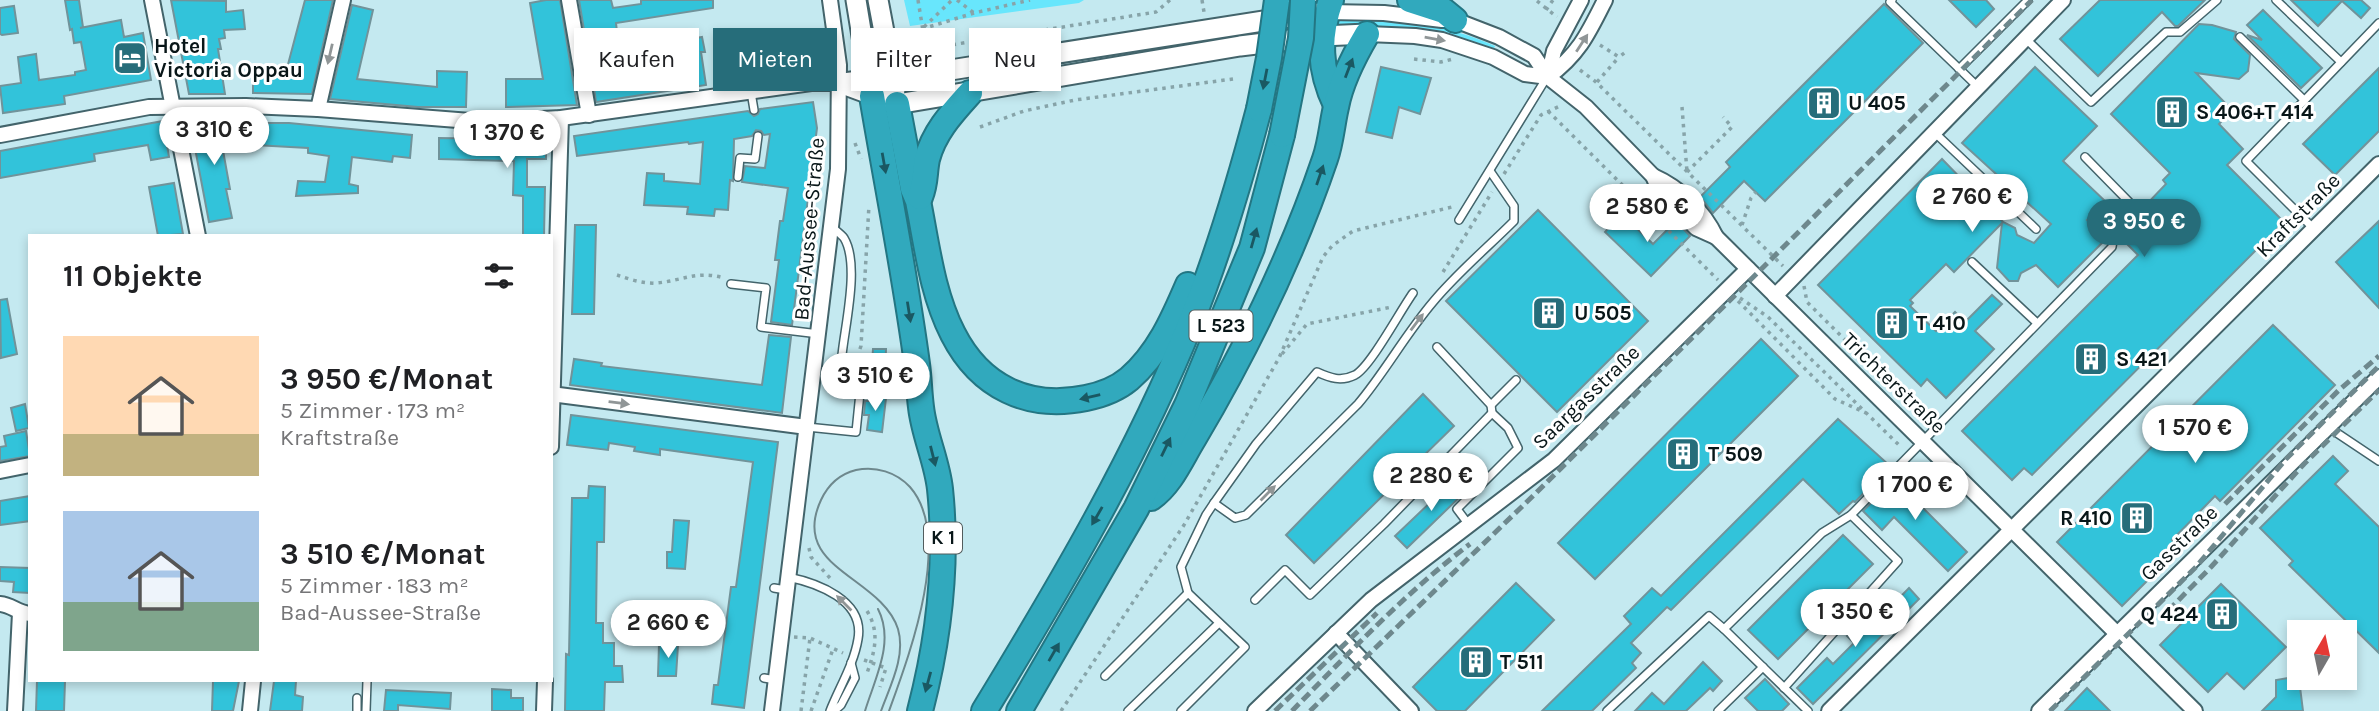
<!DOCTYPE html>
<html lang="de">
<head>
<meta charset="utf-8">
<style>
	:root { --surface:#fff; --page:#f2f2f2; --text:#202124; --muted:#757577; --accent:#266d7a }
	body { margin:0; font-family:Karla,sans-serif; background:var(--page); color:var(--text); height:100vh; display:flex; flex-direction:column; font-size:26px; white-space:nowrap }
	* { box-sizing:border-box; margin:0 }
	p { font-size:23px; color:var(--muted) }
	.icon { flex:none; width:38px; height:38px; fill:none; stroke:currentColor; stroke-width:2; stroke-linecap:round; stroke-linejoin:round }
	.map { position:relative; flex:1; overflow:hidden }
	.panel { position:absolute; left:28px; top:234px; width:525px; height:448px; display:flex; flex-direction:column; background:var(--surface); border-radius:0px; box-shadow:0 4px 10px #0003 }
	.panel>* { flex:none }
	.top-card { position:absolute; left:574px; top:28px; width:665px; height:63px; display:flex; gap:14px }
	.needle { width:46px; rotate:9deg }
	.tools { position:absolute; left:2287px; top:620px; display:grid; gap:14px }
	.tools a { display:grid; place-items:center; width:70px; height:70px; border-radius:0px; background:var(--surface); box-shadow:0 4px 10px #0003; font-size:35px }
	.price { position:absolute; translate:-50% -60px; padding:0 16px; border-radius:24px; background:#fff; color:#222; font-size:23px; line-height:46px; filter:drop-shadow(0 2px 4px #0008) }
	.price::after { content:''; position:absolute; left:50%; top:42px; width:21px; height:16px; margin-left:-10px; background:inherit; clip-path:polygon(0 0,100% 0,50% 100%) }
	.price.current { background:var(--accent); color:#fff }
	ul { padding:0; list-style:none }
	li { display:flex; align-items:center; gap:21px; height:175px; padding:0 35px }
	li span { display:grid; place-items:center; flex:none; width:196px; height:140px; border-radius:0px; color:#555 }
	li>.icon { margin-inline-start:auto }
	span .icon { width:84px; height:84px; fill:#fffc; stroke-width:1 }
	li b { font-size:30px }
	h2 { display:flex; justify-content:space-between; align-items:center; height:84px; padding:0 35px; font-size:30px }
	.tag { padding:0 24px; border-radius:0px; background:var(--surface); box-shadow:0 4px 10px #0003; font-size:24px; line-height:63px }
	.tag.current { background:var(--accent); color:#fff }
	.map>svg:first-child { display:block }
	.green { fill:#68e6fc }
	.building { fill:#32c3da; stroke:#71939a; stroke-width:2 }
	.lines { fill:none; stroke-linecap:round; stroke-linejoin:round }
	.lane-casing { stroke:#43646b; stroke-width:10 }
	.street-casing { stroke:#43646b; stroke-width:18 }
	.secondary-casing { stroke:#43646b; stroke-width:23 }
	.highway-casing { stroke:#237683; stroke-width:28 }
	.path { stroke:#87a4a9; stroke-width:3.5; stroke-dasharray:3.5 5; stroke-linecap:butt }
	.lane { stroke:#fff; stroke-width:7 }
	.street { stroke:#fff; stroke-width:14 }
	.secondary { stroke:#fff; stroke-width:19 }
	.highway { stroke:#31a9bd; stroke-width:24 }
	.tram { stroke:#6e888d; stroke-width:2 }
	.rail { stroke:#6e888d; stroke-width:5; stroke-dasharray:10 5; stroke-linecap:butt }
	.highway-bridge-casing { stroke:#237683; stroke-width:28; stroke-linecap:butt }
	.highway-bridge { stroke:#31a9bd; stroke-width:24 }
	.oneway { fill:#909697 }
	.oneway2 { fill:#1a5862 }
	.labels { text-anchor:middle; dominant-baseline:central; stroke-width:6; stroke-linejoin:round; paint-order:stroke }
	.shield { fill:#fff; stroke:#525c5d; stroke-width:2 }
	.shield-label { font-size:19px; font-weight:bold; fill:#081618 }
	.poi-label { font-size:21px; font-weight:bold; fill:#081618; stroke:#fff; text-anchor:start }
	.street-label { font-size:21px; fill:#081618; stroke:#fff }
</style>
</head>
<body>
<div class="map">
<svg width="2379" height="711" viewBox="0 0 2379 711">
	<rect width="100%" height="100%" fill="#c4e9f0"/>
	<g class="green">
		<path d="M904,0H1084L1079,3L910,26Z"/>
		<path d="M1335,18C1391,17 1444,23 1495,46L1493,51L1335,30Z"/>
	</g>
	<g class="building">
		<path d="M65,0H79L83,27L80,28L121,20L124,37L143,33L151,80L64,96L65,104L3,113L0,86L21,83L18,57L36,54L39,80L75,75V72L86,70L81,42L74,43L72,29L70,30Z"/>
		<path d="M171,0L226,1V12L243,10L245,29L224,30L225,38L219,39L221,49H218L225,94H189Z"/>
		<path d="M305,0H333L312,94L253,93V72H286Z"/>
		<path d="M546,0H560L577,105L506,107V79H543L530,3Z"/>
		<path d="M579,0H611L613,8L641,4V0H713V8L616,23L619,49L592,78Z"/>
		<path d="M1949,0H1986L1994,9L1976,27Z"/>
		<path d="M2100,0H2205L2178,26H2175L2162,12L2098,76L2060,39Z"/>
		<path d="M2291,0H2361L2370,8L2361,18L2342,1L2318,26Z"/>
		<path d="M1884,4L1923,43L1765,201L1744,181L1713,213L1700,197L1730,167L1726,162Z"/>
		<path d="M352,5L373,10L357,79L437,87V71L467,72L466,107H418L330,99Z"/>
		<path d="M14,6L18,33L2,35L0,34V8Z"/>
		<path d="M2263,10L2322,68L2301,88L2247,35L2262,40L2247,25Z"/>
		<path d="M2199,24L2212,25L2236,32L2234,39L2250,55L2248,71L2239,79L2196,73L2232,110L2219,124L2243,149L2227,165L2284,222L2032,475L2024,468L2012,480L1962,431L2138,255L2127,244L2155,215L2145,206L2166,184L2163,180L2170,173L2111,114Z"/>
		<path d="M702,37L705,52H701L706,85L596,102L593,81L678,68L674,42Z"/>
		<path d="M792,51L795,72L747,79L744,58Z"/>
		<path d="M1381,67L1431,78L1420,114L1399,107L1392,138L1366,132Z"/>
		<path d="M2035,67L2097,126L2063,161L2105,201L2087,220L2106,239L2058,287L2036,265L2021,273L2018,281H2009L1997,268L2002,223L1954,272L1946,264L1910,300L1913,303L1910,306L1936,331L1955,312L1965,322L1992,295L2002,304L1975,331L1994,349L1946,398L1927,379L1921,386L1818,285L1942,159L2003,222L2015,228L2017,235L2034,243L2051,224L1962,143Z"/>
		<path d="M2379,68V131L2335,175L2303,144Z"/>
		<path d="M813,102L817,128L792,325L771,322L779,260H775L780,221H783L788,188L742,182L745,166L765,168L770,134L764,135L761,131L756,130L752,136L734,139L733,181L730,180L728,210L715,209L714,216L687,214L688,207L644,205L647,173L664,174V181L700,184L703,142L689,144L688,142L577,156L574,136L748,111L754,116L758,114L760,109Z"/>
		<path d="M163,121L169,157L151,160L148,145L94,154L95,161L0,178V151Z"/>
		<path d="M213,123H230L234,145H222L230,189H226L232,218L209,222L191,127Z"/>
		<path d="M253,123H289L412,135L410,158L393,156L392,162L352,157L349,184L358,186V193L296,196L298,181L325,182L329,156L308,153V148L253,145Z"/>
		<path d="M439,138L546,140V159H527V187H545L544,236H523V196L513,195L514,161L439,159Z"/>
		<path d="M174,183L183,234L158,236L149,187Z"/>
		<path d="M1538,210L1648,321L1557,412L1446,301Z"/>
		<path d="M1622,214L1653,244L1676,221L1690,236L1651,276L1605,232Z"/>
		<path d="M2379,221V308L2336,262Z"/>
		<path d="M575,225H596L594,314H572Z"/>
		<path d="M7,299L17,354L1,358L0,300Z"/>
		<path d="M2273,325L2335,385L2220,501L2215,496L2172,540L2180,548L2122,606L2057,542Z"/>
		<path d="M769,335L791,337L782,413L570,385L574,359L602,363L601,366L762,385Z"/>
		<path d="M1761,339L1798,376L1595,579L1558,543Z"/>
		<path d="M873,349H886L885,375L871,378Z"/>
		<path d="M1423,394L1454,426L1314,563L1286,535Z"/>
		<path d="M870,396L886,398L882,432L867,430L869,415H864L865,401H870Z"/>
		<path d="M25,404L29,428L16,431L11,408Z"/>
		<path d="M571,415L778,442L744,708L712,704L714,685H718L731,587H736L753,462L660,449V455L634,451L635,447L609,443L608,450L567,445Z"/>
		<path d="M1838,419L1890,466L1855,502L1853,501L1839,514L1803,479L1671,610L1667,607L1631,643L1641,653L1632,663L1636,668L1592,711H1542L1631,624L1624,616L1652,588L1661,596Z"/>
		<path d="M26,431L30,456L0,461V447L6,446L4,436Z"/>
		<path d="M2333,456L2348,471L2335,484L2379,527V653L2289,565L2293,561L2260,528Z"/>
		<path d="M1899,475L1918,494L1913,498L1967,552L1948,571L1894,517L1882,530L1863,511Z"/>
		<path d="M1456,478L1467,490L1407,548L1395,536Z"/>
		<path d="M589,486L605,487L604,542H597L596,623H603V643H614V666H622L623,682H605L604,711H565L566,654L569,655L572,498H588Z"/>
		<path d="M30,496V521L0,525V501Z"/>
		<path d="M674,520L689,521L685,569L667,568V552H672Z"/>
		<path d="M1843,535L1873,564L1778,659L1748,630Z"/>
		<path d="M0,567L30,568V593L13,592L14,582L0,581Z"/>
		<path d="M1516,583L1554,620L1465,711H1437L1413,687Z"/>
		<path d="M2221,584L2286,647L2244,689L2227,673L2208,692L2160,645Z"/>
		<path d="M1909,588L1919,599L1813,704L1797,688L1827,658L1833,664L1854,643L1847,636L1860,623L1868,630Z"/>
		<path d="M659,645H678L676,676H658Z"/>
		<path d="M1703,662L1722,681L1713,691L1710,688L1686,711H1635L1652,693L1664,704Z"/>
		<path d="M2288,678L2297,681L2300,687L2303,711H2262L2276,697V680Z"/>
		<path d="M1765,679L1789,704L1782,711H1758L1745,698Z"/>
		<path d="M37,681H65L64,711H36Z"/>
		<path d="M213,681H239L233,711H212Z"/>
		<path d="M274,681H296L295,695L303,697L302,711H270Z"/>
		<path d="M2087,688L2110,711H2065Z"/>
		<path d="M492,689L511,690V698H523V711H492Z"/>
		<path d="M386,690L451,693L450,709L398,705V711H384Z"/>
	</g>
	<g class="lines">
		<g class="lane-casing">
			<g id="lane">
				<path d="M1892,0L1890,2L1978,87"/>
				<path d="M2276,0L2341,62"/>
				<path d="M2240,37L2304,100"/>
				<path d="M2026,39L2091,102L2166,32H2180L2217,0"/>
				<path d="M1959,69L2028,0"/>
				<path d="M751,92L754,110"/>
				<path d="M1934,132L2036,229"/>
				<path d="M738,177L740,158L755,159L758,136"/>
				<path d="M1459,220L1547,77"/>
				<path d="M2314,229L2246,161L2379,23"/>
				<path d="M1972,262L2037,323"/>
				<path d="M731,284L766,288L761,327L819,334"/>
				<path d="M1437,347L1491,405L1492,413"/>
				<path d="M1491,405L1516,380"/>
				<path d="M2330,425L2337,433L2379,461"/>
				<path d="M807,427L856,432L861,383L857,372L842,355C845,325 860,264 844,238C841,234 835,230 832,227"/>
				<path d="M1214,503L1235,518L1246,515L1358,404C1385,372 1405,335 1433,302C1457,273 1487,248 1514,221V206L1490,171"/>
				<path d="M788,577C817,583 865,600 858,639C854,664 839,688 830,711"/>
				<path d="M774,588L786,590"/>
				<path d="M1255,600L1285,570L1310,595L1384,524L1492,413L1508,428L1518,448L1457,509L1469,525"/>
				<path d="M1105,676L1188,593"/>
				<path d="M764,678L776,680"/>
				<path d="M1784,688L1898,561L1851,515"/>
				<path d="M357,711V698"/>
				<path d="M366,711L367,681"/>
				<path d="M834,711L841,705L855,678L851,663"/>
				<path d="M1128,711L1219,623"/>
				<path d="M1181,711L1245,647L1188,593L1181,567L1206,515L1214,503L1256,444L1317,372C1330,378 1341,382 1355,375C1371,366 1400,311 1413,293"/>
				<path d="M1607,711L1709,616L1724,629"/>
				<path d="M1718,711L1763,667"/>
				<path d="M1808,711L1724,629L1822,533L1851,515L2112,247L2116,222L2132,205L2085,157"/>
			</g>
		</g>
		<g class="street-casing">
			<g id="street">
				<path d="M152,0L198,236"/>
				<path d="M569,0L589,115"/>
				<path d="M1327,12L1384,13L1442,20H1455L1499,37L1534,56L1548,77L1586,107L1653,176L1660,192L1696,228L1716,237"/>
				<path d="M1367,34L1415,36L1442,40L1493,57L1525,74L1548,77"/>
				<path d="M1548,77C1579,54 1588,34 1605,0"/>
				<path d="M1548,77L1554,51L1581,0"/>
				<path d="M318,109L343,0"/>
				<path d="M0,135L149,107L246,106L318,109L483,122L561,118L811,83H840"/>
				<path d="M1653,176C1680,188 1703,210 1716,237L2195,711"/>
				<path d="M1775,296L2063,0"/>
				<path d="M551,394L807,427"/>
				<path d="M551,447L561,118"/>
				<path d="M0,471L30,465"/>
				<path d="M0,604C12,605 17,613 30,614"/>
				<path d="M1336,633L1411,711"/>
				<path d="M15,711L20,613"/>
				<path d="M250,711L253,681"/>
				<path d="M544,711L545,681"/>
				<path d="M772,711L838,169L839,65L830,0"/>
				<path d="M1255,711L1371,600L1554,460L1748,269"/>
				<path d="M1829,711L2379,164"/>
				<path d="M2039,711L2379,377"/>
			</g>
		</g>
		<g class="secondary-casing">
			<g id="secondary">
				<path d="M856,0L871,91"/>
				<path d="M878,0L895,90"/>
				<path d="M840,83L897,104L1240,46L1322,36L1367,34"/>
				<path d="M843,83L944,71L1315,13"/>
			</g>
		</g>
		<g class="highway-casing">
			<g id="highway">
				<path d="M1331,0C1318,37 1319,70 1336,105"/>
				<path d="M1410,0L1444,11L1455,20"/>
				<path d="M872,96C887,185 905,274 917,364C919,378 919,392 921,407C924,435 937,461 940,489C948,565 939,638 920,711"/>
				<path d="M897,104L913,189L918,201C927,246 932,293 953,334C980,387 1028,410 1086,398C1101,395 1117,389 1129,379C1158,354 1173,320 1188,285"/>
				<path d="M920,197C926,182 924,173 927,159C934,132 952,113 970,93"/>
				<path d="M1151,498C1171,484 1181,459 1194,438C1246,350 1292,256 1325,159C1331,142 1332,124 1336,107C1341,81 1354,56 1367,34"/>
				<path d="M984,711C1059,588 1137,456 1191,322C1219,252 1240,181 1259,109"/>
				<path d="M1019,711L1136,509L1187,405L1252,248L1282,135"/>
			</g>
		</g>
		<g class="path">
			<path d="M918,0L926,49L1156,12L1170,0"/>
			<path d="M957,0L974,13"/>
			<path d="M1202,0L1204,12"/>
			<path d="M1537,1L1557,17"/>
			<path d="M1546,10L1553,0"/>
			<path d="M924,27L952,0"/>
			<path d="M922,29L974,13L1030,0"/>
			<path d="M1600,45L1619,57L1627,51"/>
			<path d="M1414,59L1441,62L1453,59"/>
			<path d="M1580,70L1596,82L1783,266"/>
			<path d="M1597,82L1619,57"/>
			<path d="M1682,107L1687,172"/>
			<path d="M1548,111L1718,280"/>
			<path d="M980,127L1024,111L1075,100L1233,79"/>
			<path d="M855,143L861,159"/>
			<path d="M1687,172L1732,127L1723,117"/>
			<path d="M1504,174L1541,115L1560,106"/>
			<path d="M1742,225L1751,198L1756,192"/>
			<path d="M1443,272L1492,192"/>
			<path d="M617,275C629,279 643,284 656,283C682,281 696,270 724,278"/>
			<path d="M1804,286L1807,302L1927,421"/>
			<path d="M1740,298L1768,317L1901,447"/>
			<path d="M1738,301L1835,399L1866,413"/>
			<path d="M1282,354L1307,324L1392,307"/>
			<path d="M857,357L861,346L869,205"/>
			<path d="M809,548L811,557L830,578"/>
			<path d="M867,611C880,632 875,651 867,673"/>
			<path d="M794,637L810,638L843,653"/>
			<path d="M864,660L886,668L880,687"/>
			<path d="M801,711L810,638"/>
			<path d="M811,711L833,649"/>
			<path d="M1061,711L1184,525L1279,358L1323,257L1332,246L1353,231L1452,207"/>
		</g>
		<use href="#lane" class="lane"/>
		<use href="#street" class="street"/>
		<use href="#secondary" class="secondary"/>
		<use href="#highway" class="highway"/>
		<g class="tram">
			<path d="M865,711C875,678 895,642 878,609"/>
			<path d="M881,711C890,686 906,656 898,629C881,576 789,569 821,500C828,485 840,474 856,470C876,466 896,472 910,487C954,537 909,656 889,711"/>
		</g>
		<g class="rail">
			<path d="M2225,504L2339,390L2379,356"/>
			<path d="M2168,611L2211,567L2304,464L2379,390"/>
			<path d="M1275,711L1377,613"/>
			<path d="M1292,711C1349,653 1405,593 1470,544"/>
			<path d="M1310,711L1535,494L2032,0"/>
			<path d="M2050,711L2196,567L2286,459L2379,366"/>
		</g>
		<g class="highway-bridge-casing">
			<g id="highway-bridge">
				<path d="M1259,109L1269,58L1277,0"/>
				<path d="M1282,135L1301,38L1303,0"/>
			</g>
		</g>
		<use href="#highway-bridge" class="highway-bridge"/>
	</g>
	<defs><path id="oneway-solid" d="M-6-.8H1V-3.2L6.5 0L1 3.2V.8H-6Z" transform="scale(1.75)"/></defs>
	<g class="oneway">
		<use href="#oneway-solid" transform="translate(1435 39) rotate(10)"/>
		<use href="#oneway-solid" transform="translate(1582 43) rotate(-57)"/>
		<use href="#oneway-solid" transform="translate(330 54) rotate(103)"/>
		<use href="#oneway-solid" transform="translate(1417 322) rotate(-53)"/>
		<use href="#oneway-solid" transform="translate(619 403) rotate(7)"/>
		<use href="#oneway-solid" transform="translate(1268 493) rotate(-45)"/>
		<use href="#oneway-solid" transform="translate(844 603) rotate(-135)"/>
	</g>
	<g class="oneway2">
		<use href="#oneway-solid" transform="translate(1349 68) rotate(-69)"/>
		<use href="#oneway-solid" transform="translate(1265 79) rotate(101)"/>
		<use href="#oneway-solid" transform="translate(884 163) rotate(80)"/>
		<use href="#oneway-solid" transform="translate(1320 175) rotate(-71)"/>
		<use href="#oneway-solid" transform="translate(1254 238) rotate(-74)"/>
		<use href="#oneway-solid" transform="translate(909 312) rotate(81)"/>
		<use href="#oneway-solid" transform="translate(1090 397) rotate(167)"/>
		<use href="#oneway-solid" transform="translate(1166 447) rotate(-64)"/>
		<use href="#oneway-solid" transform="translate(933 456) rotate(76)"/>
		<use href="#oneway-solid" transform="translate(1097 516) rotate(120)"/>
		<use href="#oneway-solid" transform="translate(1054 652) rotate(-60)"/>
		<use href="#oneway-solid" transform="translate(928 682) rotate(105)"/>
	</g>
	<defs>
		<g id="hotel-square" transform="scale(1.75)"><rect x="-9" y="-9" width="18" height="18" rx="4" fill="#266d7a" stroke="#fff"/><path d="M-6-4.5h1.5V1H6V5H4.5V3h-9V5H-6ZM-4 0a1.8 1.8 0 1 1 3.6 0ZM.5 0V-2.5h3Q6-2.5 6 0Z" fill="#fff"/></g>
		<g id="building-square" transform="scale(1.75)"><rect x="-9" y="-9" width="18" height="18" rx="4" fill="#266d7a" stroke="#fff"/><path d="M-4-6H4V6H1V3H-1V6H-4ZM-2.5-4.3h1.7v1.8h-1.7ZM.8-4.3h1.7v1.8H.8ZM-2.5-1h1.7V.8h-1.7ZM.8-1h1.7V.8H.8Z" fill="#fff"/></g>
	</defs>
	<g fill-rule="evenodd">
		<use href="#hotel-square" x="130" y="58"/>
		<use href="#building-square" x="1824" y="103"/>
		<use href="#building-square" x="2172" y="112"/>
		<use href="#building-square" x="1549" y="313"/>
		<use href="#building-square" x="1892" y="323"/>
		<use href="#building-square" x="2091" y="359"/>
		<use href="#building-square" x="1683" y="454"/>
		<use href="#building-square" x="2137" y="518"/>
		<use href="#building-square" x="2222" y="614"/>
		<use href="#building-square" x="1476" y="662"/>
	</g>
	<g class="labels">
		<g class="shield">
			<rect x="1189.5" y="310.5" width="63" height="31" rx="5"/>
			<rect x="924" y="522.5" width="38" height="31" rx="5"/>
		</g>
		<g class="shield-label">
			<text x="1221" y="326">L 523</text>
			<text x="943" y="538">K 1</text>
		</g>
		<g class="poi-label">
			<text x="154" y="46">Hotel<tspan x="154" dy="24">Victoria Oppau</tspan></text>
			<text x="1848" y="103">U 405</text>
			<text x="2196" y="112">S 406+T 414</text>
			<text x="1574" y="313">U 505</text>
			<text x="1916" y="323">T 410</text>
			<text x="2116" y="359">S 421</text>
			<text x="1708" y="454">T 509</text>
			<text x="2112" y="518" text-anchor="end">R 410</text>
			<text x="2198" y="614" text-anchor="end">Q 424</text>
			<text x="1500" y="662">T 511</text>
		</g>
		<g class="street-label">
			<text transform="translate(2298 215) rotate(-45)">Kraftstraße</text>
			<text transform="translate(809 229) rotate(-85)">Bad-Aussee-Straße</text>
			<text transform="translate(1894 383) rotate(44)">Trichterstraße</text>
			<text transform="translate(1586 397) rotate(-44)">Saargasstraße</text>
			<text transform="translate(2179 543) rotate(-44)">Gasstraße</text>
		</g>
	</g>
</svg>
<div class="tools">
<a><svg class="needle" viewBox="-14 -14 28 28"><path d="M0-13l5 13h-10z" fill="#e53935"/><path d="M0 13l5-13h-10z" fill="#757577"/></svg></a>
</div>
<b class="price" style="left:214px;top:167px">3 310 €</b>
<b class="price" style="left:507px;top:170px">1 370 €</b>
<b class="price" style="left:1972px;top:234px">2 760 €</b>
<b class="price" style="left:1647px;top:244px">2 580 €</b>
<b class="price current" style="left:2144px;top:259px">3 950 €</b>
<b class="price" style="left:875px;top:413px">3 510 €</b>
<b class="price" style="left:2195px;top:465px">1 570 €</b>
<b class="price" style="left:1431px;top:513px">2 280 €</b>
<b class="price" style="left:1915px;top:522px">1 700 €</b>
<b class="price" style="left:1855px;top:649px">1 350 €</b>
<b class="price" style="left:668px;top:660px">2 660 €</b>
<div class="top-card">
<a class="tag">Kaufen</a>
<a class="tag current">Mieten</a>
<a class="tag">Filter</a>
<a class="tag">Neu</a>
</div>
<section class="panel">
<h2>11 Objekte<svg class="icon" aria-label="filters" viewBox="0 0 24 24"><path d="M4 7h16M4 17h16"/><circle cx="9" cy="7" r="2"/><circle cx="15" cy="17" r="2"/></svg></h2>
<ul>
<li><span style="background:linear-gradient(#ffd9b3 70%,#c2b280 0)"><svg class="icon" aria-label="home" viewBox="0 0 24 24"><path d="M3 11l9-7 9 7M6 9v11h12V9"/></svg></span><div><b>3 950 €/Monat</b><p>5 Zimmer · 173 m²</p><p>Kraftstraße</p></div></li>
<li><span style="background:linear-gradient(#a9c7e8 65%,#7fa58c 0)"><svg class="icon" aria-label="home" viewBox="0 0 24 24"><path d="M3 11l9-7 9 7M6 9v11h12V9"/></svg></span><div><b>3 510 €/Monat</b><p>5 Zimmer · 183 m²</p><p>Bad-Aussee-Straße</p></div></li>
</ul>
</section>
</div>
</body>
</html>
